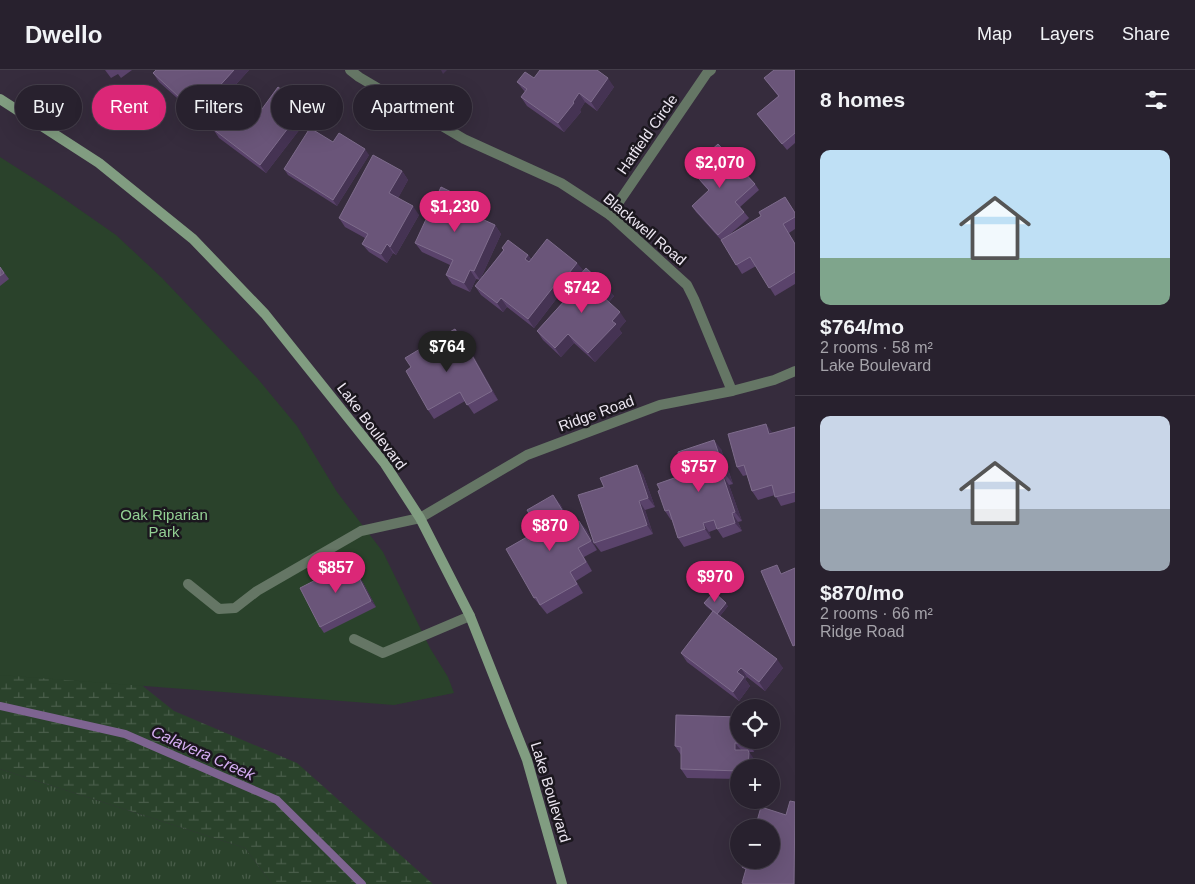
<!DOCTYPE html>
<html lang="en">
<head>
<meta charset="utf-8">
<style>
	:root { --surface:#28212e; --page:#342e3a; --text:#f1f3f6; --muted:#a5a3aa; --line:#443e4a; --accent:#db2777 }
	body { margin:0; font-family:Arial,sans-serif; background:var(--page); color:var(--text); height:100vh; display:flex; flex-direction:column; font-size:19px; white-space:nowrap }
	* { box-sizing:border-box; margin:0 }
	p { font-size:16px; color:var(--muted) }
	.icon { flex:none; width:28px; height:28px; fill:none; stroke:currentColor; stroke-width:2; stroke-linecap:round; stroke-linejoin:round }
	.map { position:relative; flex:1; overflow:hidden }
	.panel { display:flex; flex-direction:column; background:var(--surface); width:400px }
	.panel>* { flex:none }
	.banner { position:absolute; left:15px; top:15px; width:475px; height:45px; display:flex; gap:10px }
	.buttons { position:absolute; left:730px; top:629px; display:grid; gap:10px }
	.buttons a { display:grid; place-items:center; width:50px; height:50px; border-radius:50%; background:var(--surface); box-shadow:0 5px 20px #0002,0 0 0 1px var(--line); font-size:25px }
	.price { position:absolute; translate:-50% -42px; padding:0 11px; border-radius:18px; background:var(--accent); color:#fff; font-size:16px; line-height:32px; filter:drop-shadow(0 1px 2px #0008) }
	.price::after { content:''; position:absolute; left:50%; top:30px; width:15px; height:11px; margin-left:-8px; background:inherit; clip-path:polygon(0 0,100% 0,50% 100%) }
	.price.on { background:#222; color:#fff }
	ul { padding:0; list-style:none }
	li { display:grid; align-content:center; gap:10px; height:265px; padding:0 25px }
	li+li { border-top:1px solid var(--line) }
	li span { display:grid; place-items:center; height:155px; border-radius:10px; color:#555 }
	li>.icon { margin-inline-start:auto }
	span .icon { width:90px; height:90px; fill:#fffc; stroke-width:1 }
	li b { font-size:21px }
	h2 { display:flex; justify-content:space-between; align-items:center; height:60px; padding:0 25px; font-size:21px }
	.tag { padding:0 18px; border-radius:22px; background:var(--surface); box-shadow:0 5px 20px #0002,0 0 0 1px var(--line); font-size:18px; line-height:45px }
	.tag.on { background:var(--accent); color:#fff }
	header { display:flex; align-items:center; gap:30px; box-sizing:border-box; height:70px; padding:0 25px; background:var(--surface); border-bottom:1px solid var(--line) }
	header strong { font-size:24px }
	nav { display:flex; gap:28px; margin-inline-start:auto; font-size:18px }
	main { display:flex; flex:1; min-height:0 }
	.map>svg:first-child { display:block }
	.grass { fill:url(#grass-tufts) }
	.wetland { fill:url(#wetland-marsh) }
	.green { fill:#2a422b }
	.lines { fill:none; stroke-linecap:round; stroke-linejoin:round }
	.stream { stroke:#7e6491; stroke-width:8 }
	.lane { stroke:#657665; stroke-width:10 }
	.street { stroke:#657665; stroke-width:10 }
	.secondary { stroke:#819d81; stroke-width:10 }
	.wall { fill:#5a436b }
	.shaded-wall { fill:#453353 }
	.building { fill:#6a5579; stroke:#7e6c8c }
	.labels { text-anchor:middle; dominant-baseline:central; stroke-width:5; stroke-linejoin:round; paint-order:stroke }
	.street-label { font-size:15px; fill:#ece6f1; stroke:#1b171e }
	.park-label { font-size:15px; fill:#93d094; stroke:#1b171e }
	.water-label { font-size:16px; font-style:italic; fill:#d5adf3; stroke:#1b171e }
</style>
</head>
<body>
<header>
<strong>Dwello</strong>
<nav><a>Map</a><a>Layers</a><a>Share</a></nav>
</header>
<main>
<div class="map">
<svg width="795" height="814" viewBox="0 0 795 814">
	<defs>
		<pattern id="grass-tufts" width="24" height="20" patternUnits="userSpaceOnUse" patternTransform="scale(1.25)"><rect width="24" height="20" fill="#2a422b"/><path d="M3 7l-1-3M5 7V3M7 7l1-3M15 17l-1-3M17 17v-4M19 17l1-3" fill="none" stroke="#495d4a"/></pattern>
		<pattern id="wetland-marsh" width="20" height="14" patternUnits="userSpaceOnUse" patternTransform="scale(1.25)"><rect width="20" height="14" fill="#2a422b"/><path d="M1 5h8M5 5V1M11 12h8M15 12V8" fill="none" stroke="#495d4a"/></pattern>
	</defs>
	<rect width="100%" height="100%" fill="#362c3d"/>
	<path class="grass" d="M0,699L245,778L272,814H0Z"/>
	<path class="wetland" d="M0,515L38,532L174,641L297,693L433,814H272L245,778L0,699Z"/>
	<path class="green" d="M0,87L50,119L116,165L162,208L258,309L297,356L337,422L383,482L430,578L448,607L454,623L394,635L0,605Z"/>
	<g class="lines">
		<path class="stream" d="M0,636L125,664L277,730L362,814"/>
		<g class="lane">
			<path d="M188,514L219,539L235,538L257,521L361,461L420,448"/>
			<path d="M354,569L383,583L470,546"/>
		</g>
		<g class="street">
			<path d="M350,0L359,7L464,69L561,113L610,145L687,215L694,229L732,321"/>
			<path d="M610,145L707,3L711,0"/>
			<path d="M420,448L527,385L660,335L732,321L774,310L795,301"/>
		</g>
		<path class="secondary" d="M0,29L99,93L193,169L265,244L385,394L420,448L470,546L527,690L562,814"/>
	</g>
	<g class="wall">
		<path d="M105,0H132L121,8L118,4L111,8Z"/>
		<path d="M249,0L211,42L193,26L185,35L159,12L153,3Z"/>
		<path d="M539,0H597L614,17L597,41L585,32L580,40L581,42L564,62L527,36L521,27L525,22L517,12L534,8L540,1Z"/>
		<path d="M795,0V73L787,80L757,44L778,26L764,8Z"/>
		<path d="M304,37L310,46L266,103L219,68L213,59L262,39Z"/>
		<path d="M333,72L369,85L337,136L288,105L284,99Z"/>
		<path d="M690,99L755,114L759,120L740,137L749,148L729,165L761,146L785,127L795,142V159L789,163L795,173V214L775,226L756,196L742,204L721,170L696,142L692,136L709,121L695,105Z"/>
		<path d="M402,101L408,110L398,128L419,145L396,185L393,183L387,193L369,182L362,174L365,168L345,157L339,148Z"/>
		<path d="M476,134L482,142L480,148L495,155L501,164L480,210L503,180L502,178L528,185L531,189L584,202L614,226L609,232L626,251L619,259L622,263L595,292L574,273L561,287L543,270L537,261L565,230L560,224L534,258L507,237L503,242L481,225L475,216L480,210L476,209L470,222L452,214L446,205L450,195L422,182L415,173Z"/>
		<path d="M0,197L9,209L0,216Z"/>
		<path d="M455,259L471,282L498,330L474,344L465,331L434,349L428,340L427,288L438,284Z"/>
		<path d="M795,357V432L781,436L775,425L758,430L752,421L747,405L743,406L737,397L772,362L773,363Z"/>
		<path d="M721,379L733,414L729,415L742,451L738,452L742,461L723,468L717,459L709,462L711,468L684,477L678,468L672,450H671L665,441L686,410L692,405L688,395L686,396L679,387L678,382Z"/>
		<path d="M643,404L655,437L645,440L653,464L601,482L594,473L604,417Z"/>
		<path d="M560,434L572,455L586,459L597,480L584,487L592,501L576,511L583,523L547,544L534,528L530,471L534,468L537,457Z"/>
		<path d="M355,498L376,537L324,563L320,557Z"/>
		<path d="M704,533L728,536L720,546L783,598L765,621L747,607L745,609L750,616L739,631L687,592L681,583L713,542L706,536Z"/>
		<path d="M739,670H755L754,682H749L755,692V698H739V709L687,708L681,699V685L675,676Z"/>
	</g>
	<g class="shaded-wall">
		<path d="M234,0H249L211,42L204,33Z"/>
		<path d="M441,0H447L443,4Z"/>
		<path d="M608,8L614,17L597,41L591,32Z"/>
		<path d="M187,17L193,26L185,35L179,27Z"/>
		<path d="M579,23L585,32L580,40L581,42L564,62L558,53Z"/>
		<path d="M304,37L310,46L266,103L260,95Z"/>
		<path d="M365,79L369,85L337,136L333,130Z"/>
		<path d="M402,101L408,110L396,132L389,123Z"/>
		<path d="M476,134L482,142L478,153L471,144Z"/>
		<path d="M413,136L419,145L396,185L390,177Z"/>
		<path d="M495,155L501,164L480,210L474,201Z"/>
		<path d="M387,174L393,183L387,193L381,184Z"/>
		<path d="M528,185L534,194L531,197L525,189Z"/>
		<path d="M577,193L584,201L562,225L563,227L557,218Z"/>
		<path d="M470,200L476,209L470,222L464,213Z"/>
		<path d="M554,216L560,224L534,258L528,249Z"/>
		<path d="M608,218L614,226L607,234L601,225Z"/>
		<path d="M501,228L507,237L503,242L497,233Z"/>
		<path d="M620,242L626,251L619,259L622,263L595,292L588,283L612,251Z"/>
		<path d="M568,264L574,273L561,287L555,278Z"/>
		<path d="M465,273L471,282L498,330L492,321Z"/>
		<path d="M766,354L772,362L776,373L769,364Z"/>
		<path d="M714,370L721,379L733,414L726,405Z"/>
		<path d="M637,395L643,404L655,437L648,428Z"/>
		<path d="M723,406L729,415L742,451L735,442Z"/>
		<path d="M553,425L560,434L576,462L570,453Z"/>
		<path d="M639,431L645,440L653,464L647,455Z"/>
		<path d="M732,443L738,452L742,461L735,453Z"/>
		<path d="M579,451L586,459L597,480L591,471Z"/>
		<path d="M703,453L709,462L711,468L705,459Z"/>
		<path d="M351,492L355,498L376,537L371,531Z"/>
		<path d="M726,533L728,536L719,547L717,544Z"/>
		<path d="M777,589L783,598L765,621L759,612Z"/>
		<path d="M741,598L747,607L745,609L750,616L739,631L733,622L737,602Z"/>
		<path d="M748,670H755L754,682L748,673Z"/>
		<path d="M735,673L742,681L735,680Z"/>
		<path d="M748,680L754,689L755,692V698H748Z"/>
	</g>
	<g class="building">
		<path d="M156,0H234L204,33L187,17L179,27L153,3Z"/>
		<path d="M540,0H597L608,8L591,32L579,23L573,32L574,33L558,53L521,27L527,19L517,12L525,2L534,8Z"/>
		<path d="M774,0H795V63L782,74L757,44L779,26L764,8Z"/>
		<path d="M278,17L304,37L260,95L213,59L240,22L262,39Z"/>
		<path d="M310,58L333,72L339,63L365,79L333,130L284,99Z"/>
		<path d="M718,74L755,114L735,132L744,142L718,165L692,136L709,120L690,99Z"/>
		<path d="M373,85L402,101L389,123L413,136L390,177L387,174L381,184L362,174L368,164L339,148Z"/>
		<path d="M441,117L476,134L471,144L495,155L474,201L470,200L464,213L446,205L453,190L415,173Z"/>
		<path d="M785,127L795,143V147L783,154L795,174V202L769,218L750,187L736,195L721,170L761,146L759,142Z"/>
		<path d="M547,169L577,193L557,218L554,216L528,249L501,228L497,233L475,216L504,180L502,178L508,170L528,185L525,189L529,192Z"/>
		<path d="M0,197L4,203L0,206Z"/>
		<path d="M586,198L608,218L601,225L620,242L612,251L616,254L588,283L568,264L555,278L537,261L566,229L562,225Z"/>
		<path d="M455,259L464,274L465,273L492,321L467,335L460,322L428,340L406,301L411,297L405,288L420,279L426,289L434,284L435,285L438,284L432,272Z"/>
		<path d="M766,354L769,364L795,357V422L775,427L772,415L752,421L744,395L737,397L728,364Z"/>
		<path d="M714,370L726,405L723,406L735,442L732,443L735,453L717,459L714,450L703,453L705,459L678,468L669,440L665,441L658,421L660,420L657,414L680,406L682,412L686,410V408L692,405L685,385L679,387L678,382Z"/>
		<path d="M637,395L648,428L639,431L647,455L594,473L578,425L604,417L600,408Z"/>
		<path d="M553,425L570,453L566,456L567,458L579,451L591,471L578,478L586,492L570,502L577,514L540,535L536,527L534,528L506,479L527,467L529,471L534,468L530,462L537,457L527,440Z"/>
		<path d="M351,492L371,531L320,557L300,518Z"/>
		<path d="M777,495L781,504L795,498V575L793,576L761,501Z"/>
		<path d="M714,522L726,533L717,544L704,533Z"/>
		<path d="M713,541L777,589L759,612L741,598L737,602L744,607L733,622L681,583Z"/>
		<path d="M676,645L739,647V670H748V673H735V680H748L749,683L748,698H739V701L681,699V677L675,676Z"/>
		<path d="M790,731L795,732L794,814H744L742,813L746,799L742,797L745,790H771V758H755L761,737L786,745Z"/>
	</g>
	<g class="labels">
		<g class="street-label">
			<text transform="translate(647 64) rotate(-55)">Hatfield Circle</text>
			<text transform="translate(645 159) rotate(40)">Blackwell Road</text>
			<text transform="translate(596 343) rotate(-20)">Ridge Road</text>
			<text transform="translate(372 356) rotate(53)">Lake Boulevard</text>
			<text transform="translate(551 722) rotate(73)">Lake Boulevard</text>
		</g>
		<g class="park-label">
			<text x="164" y="444">Oak Riparian<tspan x="164" dy="17">Park</tspan></text>
		</g>
		<g class="water-label">
			<text transform="translate(203 683) rotate(24)">Calavera Creek</text>
		</g>
	</g>
</svg>
<div class="buttons">
<a><svg class="icon" aria-label="locate" viewBox="0 0 24 24"><circle cx="12" cy="12" r="6"/><path d="M12 2v4M12 18v4M2 12h4M18 12h4"/></svg></a>
<a>+</a>
<a>−</a>
</div>
<b class="price" style="left:720px;top:119px">$2,070</b>
<b class="price" style="left:455px;top:163px">$1,230</b>
<b class="price" style="left:582px;top:244px">$742</b>
<b class="price on" style="left:447px;top:303px">$764</b>
<b class="price" style="left:699px;top:423px">$757</b>
<b class="price" style="left:550px;top:482px">$870</b>
<b class="price" style="left:336px;top:524px">$857</b>
<b class="price" style="left:715px;top:533px">$970</b>
<div class="banner">
<a class="tag">Buy</a>
<a class="tag on">Rent</a>
<a class="tag">Filters</a>
<a class="tag">New</a>
<a class="tag">Apartment</a>
</div>
</div>
<section class="panel">
<h2>8 homes<svg class="icon" aria-label="filters" viewBox="0 0 24 24"><path d="M4 7h16M4 17h16"/><circle cx="9" cy="7" r="2"/><circle cx="15" cy="17" r="2"/></svg></h2>
<ul>
<li><span style="background:linear-gradient(#bfe0f5 70%,#7fa58c 0)"><svg class="icon" aria-label="home" viewBox="0 0 24 24"><path d="M3 11l9-7 9 7M6 9v11h12V9"/></svg></span><div><b>$764/mo</b><p>2 rooms · 58 m²</p><p>Lake Boulevard</p></div></li>
<li><span style="background:linear-gradient(#c9d6e8 60%,#9aa5b1 0)"><svg class="icon" aria-label="home" viewBox="0 0 24 24"><path d="M3 11l9-7 9 7M6 9v11h12V9"/></svg></span><div><b>$870/mo</b><p>2 rooms · 66 m²</p><p>Ridge Road</p></div></li>
</ul>
</section>
</main>
</body>
</html>
